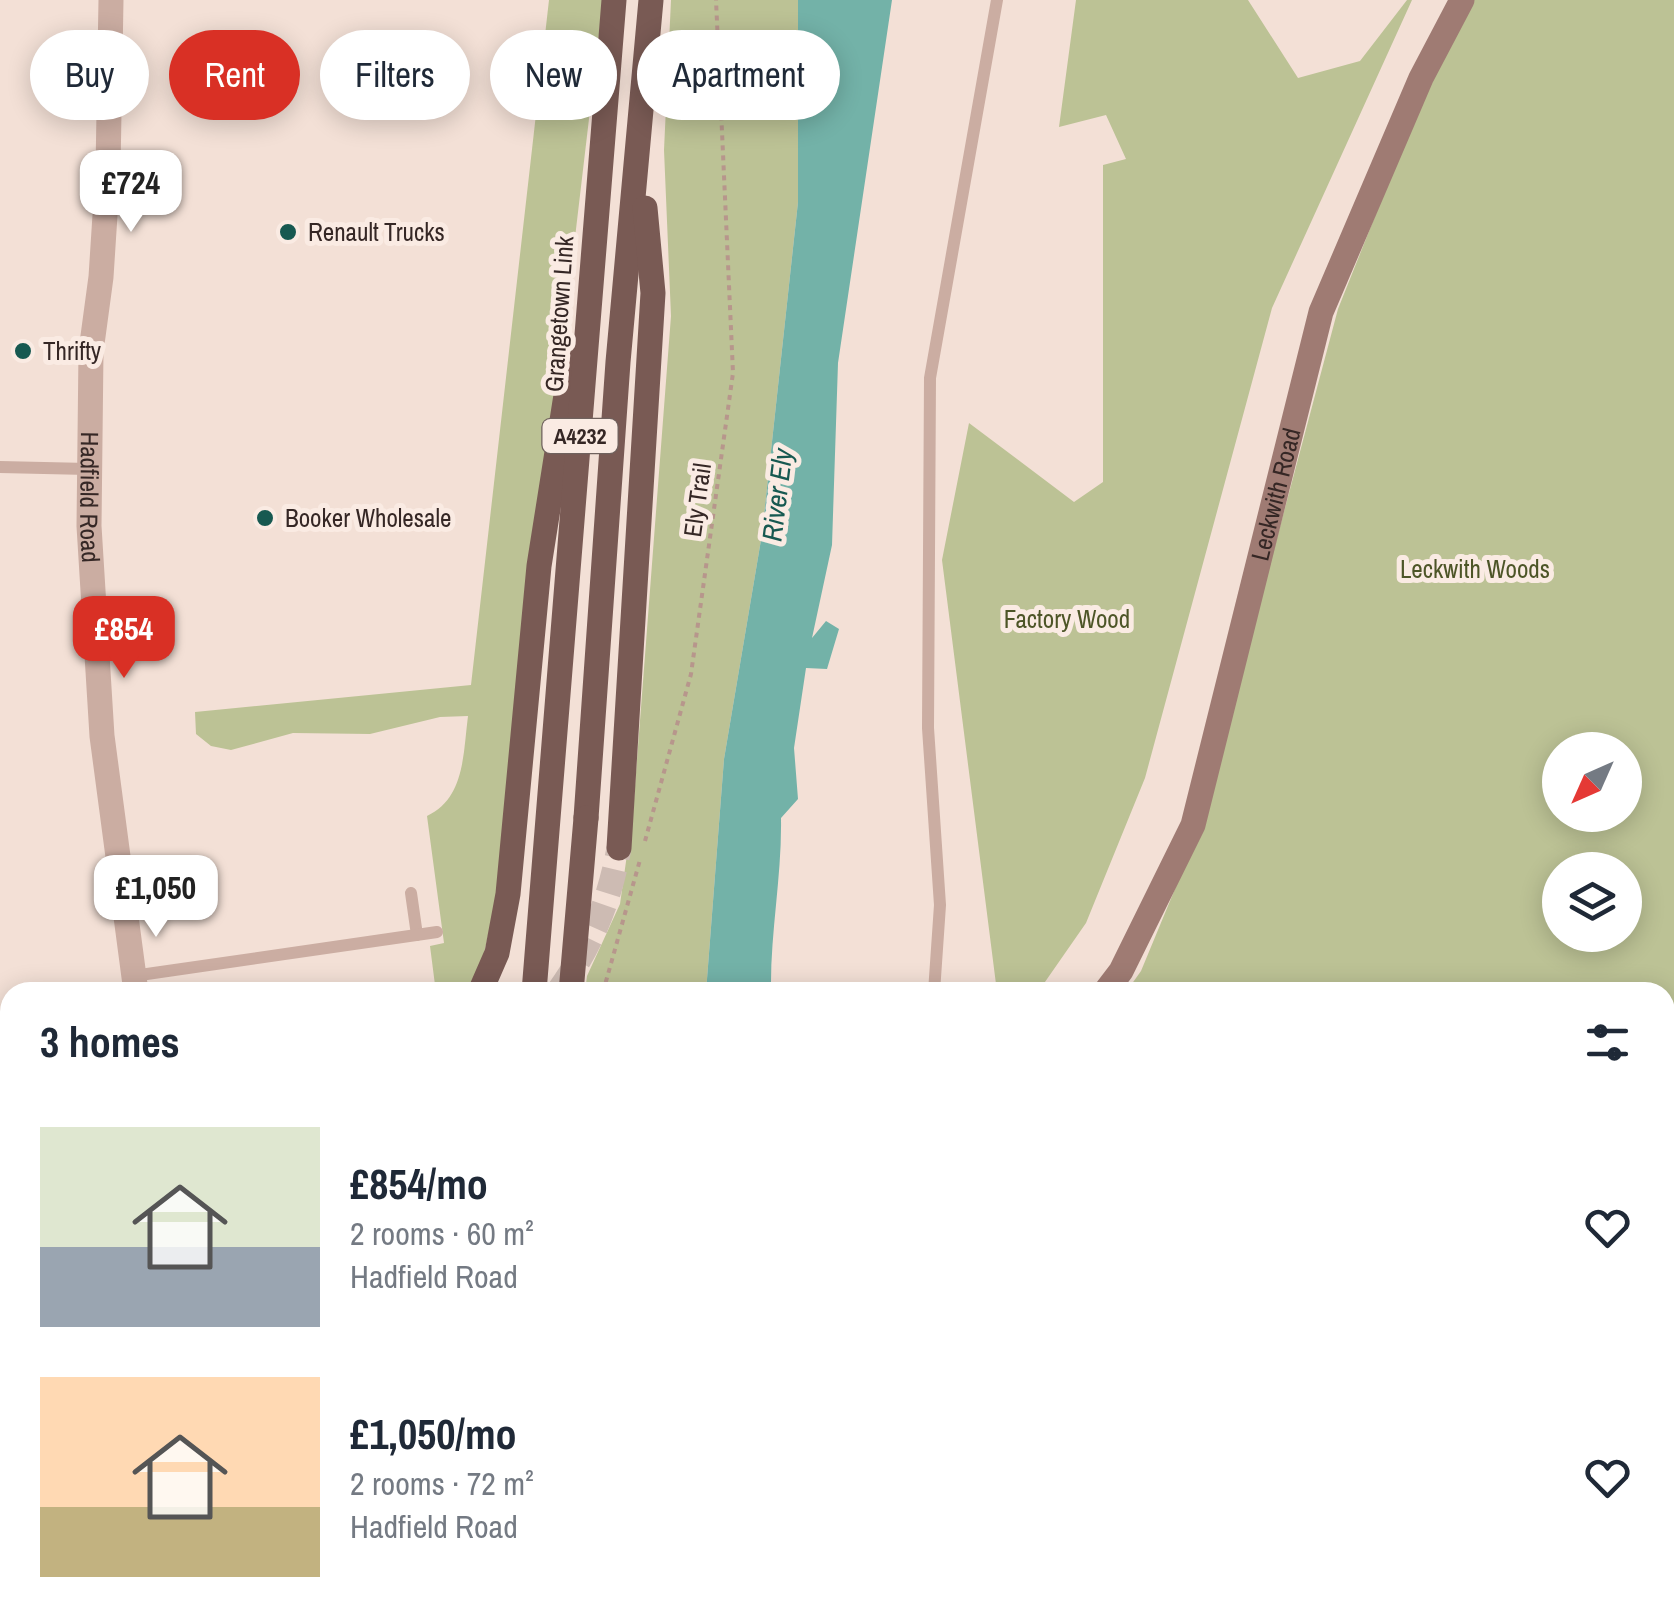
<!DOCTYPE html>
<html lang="en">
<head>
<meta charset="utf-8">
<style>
	:root { --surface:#fff; --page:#f6f6f7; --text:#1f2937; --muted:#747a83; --accent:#d93025 }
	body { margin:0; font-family:"Archivo Narrow",sans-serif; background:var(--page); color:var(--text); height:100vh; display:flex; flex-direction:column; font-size:38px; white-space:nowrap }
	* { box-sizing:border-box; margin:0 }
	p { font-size:32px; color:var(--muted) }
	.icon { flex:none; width:55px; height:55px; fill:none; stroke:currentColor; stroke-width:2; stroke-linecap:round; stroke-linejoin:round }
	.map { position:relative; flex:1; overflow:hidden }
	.details { position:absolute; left:0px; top:982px; width:1675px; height:642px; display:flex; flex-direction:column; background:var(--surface); border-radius:30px 30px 0 0; box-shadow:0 5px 25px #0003 }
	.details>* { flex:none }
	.top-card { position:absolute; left:30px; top:30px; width:1000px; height:90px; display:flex; gap:20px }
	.needle { width:65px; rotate:225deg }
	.tools { position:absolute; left:1542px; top:732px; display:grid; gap:20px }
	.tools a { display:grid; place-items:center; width:100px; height:100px; border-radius:50%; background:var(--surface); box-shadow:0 5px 25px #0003; font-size:50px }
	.price { position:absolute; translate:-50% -85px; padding:0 22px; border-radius:20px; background:#fff; color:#222; font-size:32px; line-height:65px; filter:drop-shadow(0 2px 5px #0008) }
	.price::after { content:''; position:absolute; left:50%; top:60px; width:30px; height:22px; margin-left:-15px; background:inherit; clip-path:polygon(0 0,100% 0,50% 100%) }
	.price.selected { background:var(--accent); color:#fff }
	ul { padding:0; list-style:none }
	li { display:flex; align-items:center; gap:30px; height:250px; padding:0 40px }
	li span { display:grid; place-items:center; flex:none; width:280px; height:200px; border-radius:0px; color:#555 }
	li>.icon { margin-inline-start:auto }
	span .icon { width:120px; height:120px; fill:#fffc; stroke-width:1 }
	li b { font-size:42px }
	h2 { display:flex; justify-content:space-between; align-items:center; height:120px; padding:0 40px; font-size:42px }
	.chip { padding:0 35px; border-radius:45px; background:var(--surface); box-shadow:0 5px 25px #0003; font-size:35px; line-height:90px }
	.chip.selected { background:var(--accent); color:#fff }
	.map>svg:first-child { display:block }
	.green { fill:#bcc295; fill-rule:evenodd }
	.water { fill:#73b2a8 }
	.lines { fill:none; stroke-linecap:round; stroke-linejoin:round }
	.primary-tunnel { stroke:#cdbbb3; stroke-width:25; stroke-dasharray:25 12; stroke-linecap:butt }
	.path { stroke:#b7968c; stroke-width:4; stroke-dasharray:5 5; stroke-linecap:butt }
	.lane { stroke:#cbada2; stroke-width:12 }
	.street { stroke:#cbada2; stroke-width:25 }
	.secondary { stroke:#9f7b73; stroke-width:25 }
	.primary { stroke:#795a54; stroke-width:25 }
	.primary-bridge { stroke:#795a54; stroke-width:25 }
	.poi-dot { fill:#175951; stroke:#faebe3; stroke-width:4 }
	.labels { text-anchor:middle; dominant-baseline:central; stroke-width:10; stroke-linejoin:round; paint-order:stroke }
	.shield { fill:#faebe3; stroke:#70625e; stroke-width:2.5 }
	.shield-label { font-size:22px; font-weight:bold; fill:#352725 }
	.poi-label { font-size:25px; fill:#352725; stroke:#faebe3; text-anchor:start }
	.street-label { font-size:25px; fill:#352725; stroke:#faebe3 }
	.park-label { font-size:25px; fill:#4d5527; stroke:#faebe3 }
	.water-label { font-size:28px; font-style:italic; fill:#175951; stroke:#faebe3 }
</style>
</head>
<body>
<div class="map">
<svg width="1674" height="1623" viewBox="0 0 1674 1623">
	<rect width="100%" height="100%" fill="#f3e0d6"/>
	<g class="green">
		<path d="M549,0H603L498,891L483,958L468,992H416L415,988L435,985L430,946L444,943L427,816C465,798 463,754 468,716L440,717L370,734L293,733L231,750L211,746L196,734L195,712L471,685Z"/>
		<path d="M671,0H798V202L762,534L724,759L706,992H585L587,976L620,904L633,812L671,316L664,150Z"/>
		<path d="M1076,0H1248L1298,78L1360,61L1407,0H1412L1272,308L1145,778L1086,923L1038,992H997L942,560L969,423L1074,502L1103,482V165L1126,159L1106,115L1059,127Z"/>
		<path d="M1474,0H1674V1623H1029L1030,1615H1665V992H1126L1141,971L1199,831L1338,309L1427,86ZM1560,750H1625V815H1560ZM1560,870H1625V935H1560Z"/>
		<path d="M10,1065V1274L0,1285V1066Z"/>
		<path d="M0,1523L10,1535V1615H82L87,1623H0Z"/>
	</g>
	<path class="water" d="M798,0H892L838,363L832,545L812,638L826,621L839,629L827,669L806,668L794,748L798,799L781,818C782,877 770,933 771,992H706L724,759L762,534L798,202Z"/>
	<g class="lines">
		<path class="primary-tunnel" d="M558,992C591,946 609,903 619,848"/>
		<g class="path">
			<path d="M645,841L691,674L733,373L716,0"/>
			<path d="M603,992L640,860"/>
			<path d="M0,1385H10"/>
			<path d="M0,1515L10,1526"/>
			<path d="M0,1603L14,1623"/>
			<path d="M1142,1615L1144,1623"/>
			<path d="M577,1623L578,1615"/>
		</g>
		<g class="lane">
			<path d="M0,467L88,469"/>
			<path d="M411,893L417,935"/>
			<path d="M133,976L437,932"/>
			<path d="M934,992L940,905L928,728L930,378L997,0"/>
			<path d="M845,1623V1615"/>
		</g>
		<path class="street" id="s1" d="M111,0L108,169L101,277L91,351L89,526L102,736L136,992"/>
		<g class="secondary">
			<path id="s2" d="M1105,992L1121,971L1193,825L1321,312L1421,78L1462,0"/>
			<path d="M0,1329L10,1322"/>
		</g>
		<g class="primary">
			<path d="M586,818L618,362L651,0"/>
			<path d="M619,848L653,293L645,208"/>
			<path d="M480,992L497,953L508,894L539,566L573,351"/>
			<path d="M534,992L614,0"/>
			<path d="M0,1481L10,1491"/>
			<path d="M107,1615L113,1623"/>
			<path d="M276,1615L281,1623"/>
			<path d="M433,1623L435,1615"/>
			<path d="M468,1623L470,1615"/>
		</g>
		<path class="primary-bridge" d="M571,992L586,818"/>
	</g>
	<g class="poi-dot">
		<circle cx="288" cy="232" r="10"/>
		<circle cx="23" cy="351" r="10"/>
		<circle cx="265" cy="518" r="10"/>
	</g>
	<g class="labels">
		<rect class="shield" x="542.5" y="419" width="75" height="34" rx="8"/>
		<g class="shield-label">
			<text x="580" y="436">A4232</text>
		</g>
		<g class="poi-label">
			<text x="308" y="232">Renault Trucks</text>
			<text x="43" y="351">Thrifty</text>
			<text x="285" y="518">Booker Wholesale</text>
		</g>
		<g class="street-label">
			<text transform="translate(559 314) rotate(-86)">Grangetown Link</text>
			<text stroke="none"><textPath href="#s2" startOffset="530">Leckwith Road</textPath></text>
			<text stroke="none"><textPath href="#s1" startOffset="498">Hadfield Road</textPath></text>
			<text transform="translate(697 500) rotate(-82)">Ely Trail</text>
		</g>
		<g class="park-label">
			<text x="1475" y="569">Leckwith Woods</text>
			<text x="1067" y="619">Factory Wood</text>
		</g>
		<g class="water-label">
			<text transform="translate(777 495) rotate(-83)">River Ely</text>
		</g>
	</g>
</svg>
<div class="tools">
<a><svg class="needle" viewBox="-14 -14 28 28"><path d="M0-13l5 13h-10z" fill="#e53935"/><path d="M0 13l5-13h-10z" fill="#747a83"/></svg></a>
<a><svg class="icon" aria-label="layers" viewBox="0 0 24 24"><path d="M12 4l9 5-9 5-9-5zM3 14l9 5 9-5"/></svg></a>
</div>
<b class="price" style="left:131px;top:235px">£724</b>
<b class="price selected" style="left:124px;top:681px">£854</b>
<b class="price" style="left:156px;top:940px">£1,050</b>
<div class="top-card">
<a class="chip">Buy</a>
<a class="chip selected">Rent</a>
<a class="chip">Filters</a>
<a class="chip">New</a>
<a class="chip">Apartment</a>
</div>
<section class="details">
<h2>3 homes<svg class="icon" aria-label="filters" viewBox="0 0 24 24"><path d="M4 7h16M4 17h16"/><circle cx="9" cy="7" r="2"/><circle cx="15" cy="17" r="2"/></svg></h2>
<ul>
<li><span style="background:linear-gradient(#dfe7d0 60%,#9aa5b1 0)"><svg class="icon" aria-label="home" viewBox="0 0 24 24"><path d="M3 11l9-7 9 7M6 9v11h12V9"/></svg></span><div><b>£854/mo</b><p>2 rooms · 60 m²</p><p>Hadfield Road</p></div><svg class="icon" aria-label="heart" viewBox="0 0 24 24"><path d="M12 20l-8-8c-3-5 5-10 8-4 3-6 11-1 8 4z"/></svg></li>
<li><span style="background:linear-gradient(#ffd9b3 65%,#c2b280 0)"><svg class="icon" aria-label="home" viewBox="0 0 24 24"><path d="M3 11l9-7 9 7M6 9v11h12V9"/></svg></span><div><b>£1,050/mo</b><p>2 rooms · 72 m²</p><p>Hadfield Road</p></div><svg class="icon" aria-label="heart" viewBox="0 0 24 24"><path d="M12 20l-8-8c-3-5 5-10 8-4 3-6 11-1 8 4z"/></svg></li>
</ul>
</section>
</div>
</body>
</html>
